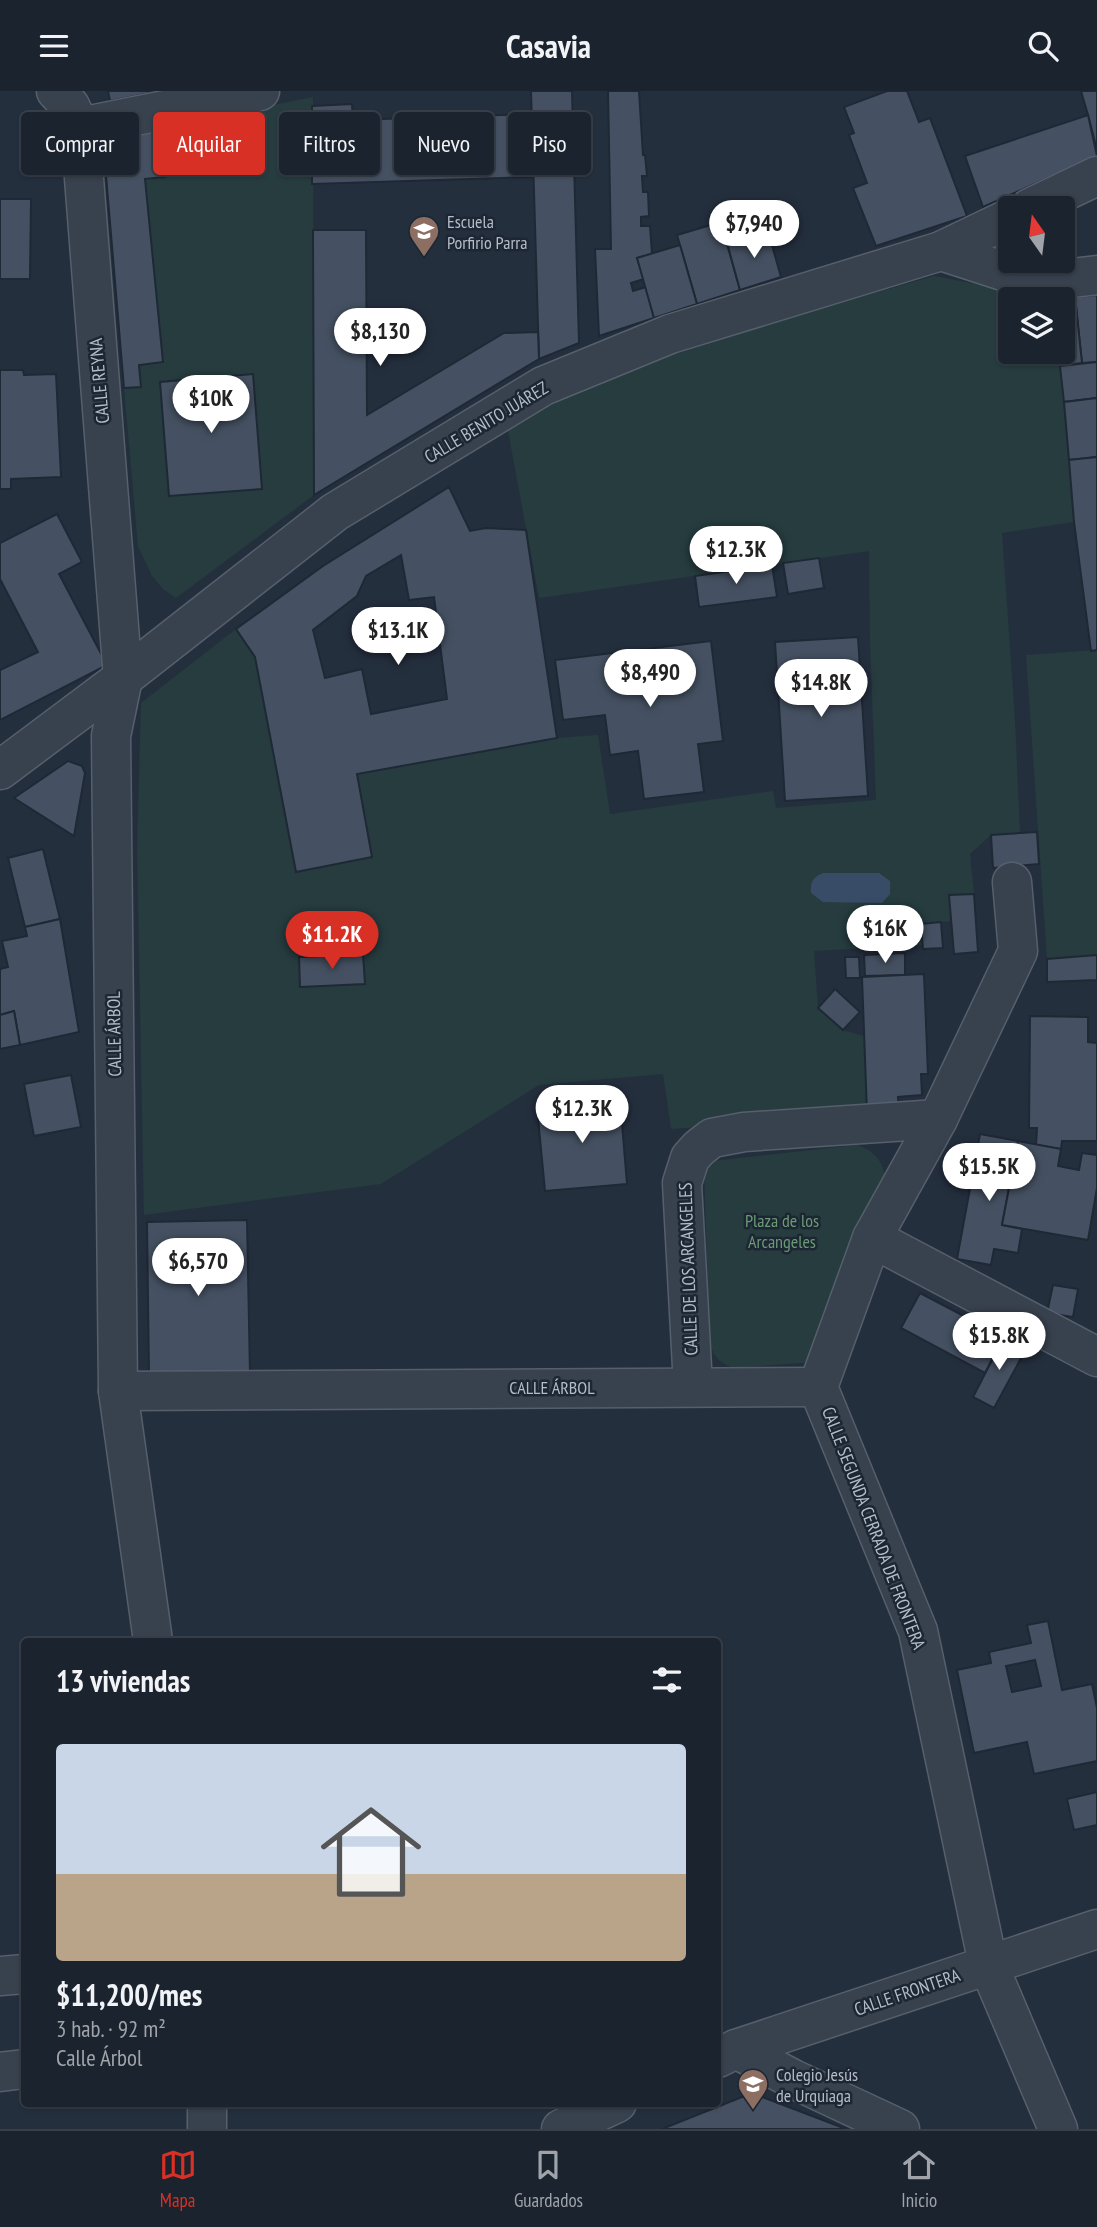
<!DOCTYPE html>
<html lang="es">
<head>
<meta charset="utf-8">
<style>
	:root { --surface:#1b232e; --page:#282f3a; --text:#f1f3f6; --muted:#a0a4aa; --line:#39404a; --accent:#d93025 }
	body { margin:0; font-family:"PT Sans Narrow",sans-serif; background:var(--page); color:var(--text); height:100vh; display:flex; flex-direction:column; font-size:26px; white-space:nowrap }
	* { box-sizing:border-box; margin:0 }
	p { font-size:23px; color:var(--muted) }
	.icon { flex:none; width:38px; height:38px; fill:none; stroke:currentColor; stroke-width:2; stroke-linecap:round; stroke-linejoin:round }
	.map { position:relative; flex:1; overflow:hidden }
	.drawer { position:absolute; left:21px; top:1547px; width:700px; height:469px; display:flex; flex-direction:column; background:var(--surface); border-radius:7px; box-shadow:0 2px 5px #0004,0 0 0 2px var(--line) }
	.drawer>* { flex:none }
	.hud { position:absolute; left:21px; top:21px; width:700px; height:63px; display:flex; gap:14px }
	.needle { width:46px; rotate:346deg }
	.tools { position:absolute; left:998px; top:105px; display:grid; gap:14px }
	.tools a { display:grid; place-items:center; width:77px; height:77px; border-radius:7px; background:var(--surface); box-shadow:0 2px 5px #0004,0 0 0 2px var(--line); font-size:35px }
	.price { position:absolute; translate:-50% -60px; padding:0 16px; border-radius:24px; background:#fff; color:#222; font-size:23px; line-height:46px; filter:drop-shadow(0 2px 4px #0008) }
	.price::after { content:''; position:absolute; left:50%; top:42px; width:21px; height:16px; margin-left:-10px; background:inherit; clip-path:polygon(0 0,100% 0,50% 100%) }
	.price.active { background:var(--accent); color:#fff }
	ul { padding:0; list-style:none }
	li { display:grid; align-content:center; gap:14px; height:371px; padding:0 35px }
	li+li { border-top:2px solid var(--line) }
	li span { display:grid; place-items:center; height:217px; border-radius:7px; color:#555 }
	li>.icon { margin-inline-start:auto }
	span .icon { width:126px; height:126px; fill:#fffc; stroke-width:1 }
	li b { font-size:30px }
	h2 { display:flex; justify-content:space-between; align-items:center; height:84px; padding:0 35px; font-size:30px }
	.pill { padding:0 24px; border-radius:7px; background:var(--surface); box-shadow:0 2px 5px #0004,0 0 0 2px var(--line); font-size:24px; line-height:63px }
	.pill.active { background:var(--accent); color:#fff }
	header { display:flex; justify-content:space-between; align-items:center; height:91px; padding:0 35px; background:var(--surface); font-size:32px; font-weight:700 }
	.menu { display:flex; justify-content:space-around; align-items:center; height:98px; border-top:2px solid var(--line); background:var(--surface); font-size:19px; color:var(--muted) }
	.menu a { display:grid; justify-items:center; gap:4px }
	.menu .active { color:var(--accent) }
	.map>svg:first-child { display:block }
	.green { fill:#263c3f }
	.water { fill:#394c67 }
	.building { fill:#455162; stroke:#1f2835; stroke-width:2; fill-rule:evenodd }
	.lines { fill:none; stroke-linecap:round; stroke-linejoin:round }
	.minor-casing { stroke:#565f6c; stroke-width:41 }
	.minor { stroke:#38414e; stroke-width:38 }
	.labels { text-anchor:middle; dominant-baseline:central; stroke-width:5; stroke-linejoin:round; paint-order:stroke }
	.poi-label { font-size:18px; fill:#b4bcc9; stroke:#1d2633; text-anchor:start }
	.street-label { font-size:18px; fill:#b4bcc9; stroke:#1d2633 }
	.park-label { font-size:18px; fill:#6b9a76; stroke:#1d2633 }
</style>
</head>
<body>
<header><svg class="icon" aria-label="menu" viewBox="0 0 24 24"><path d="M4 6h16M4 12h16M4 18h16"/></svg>Casavia<svg class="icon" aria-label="search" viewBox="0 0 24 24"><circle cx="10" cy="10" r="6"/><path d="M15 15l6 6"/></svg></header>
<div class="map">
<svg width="1097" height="2038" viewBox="0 0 1097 2038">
	<rect width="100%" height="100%" fill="#242f3e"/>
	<g class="green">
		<path d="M313,6L314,404L176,507L163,498L152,485L138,455L124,297L140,295L139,274L163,271L145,88L165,86L163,68L179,66L178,55L186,54L182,32Z"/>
		<path d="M934,185L1055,208H1010V261H1059L1074,431L1002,442L1015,629L1020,742L991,744L970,763L974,803L949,805L951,830L922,833L923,854L814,860L818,917L843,939L864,945L867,1025L671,1038L663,983L539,994L381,1093L144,1124L137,757L141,612L236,538L255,566L296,781L372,766L357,683L557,647L598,644L610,723L773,700L776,717L876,709L870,553L869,460L539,507L508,340L552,313L666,261Z"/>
		<path d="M1097,559V864L1047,868L1026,564Z"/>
		<path d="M857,1054C875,1060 884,1071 886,1091L814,1271L733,1277C717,1271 711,1262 709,1245L704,1071Z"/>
	</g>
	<path class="water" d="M823,782H879L890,790V803L882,812L823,811L811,802C810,791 813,786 823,782Z"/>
	<g class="building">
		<path d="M108,0H160L110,10Z"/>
		<path d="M531,0H572L579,252L539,268Z"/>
		<path d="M608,0H639L643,64H645L647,85H642L643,101H648L649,125L641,126V135H650L652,163L637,167L644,188L631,192L633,200L646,196L654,227L599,245L595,158H611Z"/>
		<path d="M887,0H907L919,31L930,27L967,125L876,155L853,97L867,92L849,44L854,42L844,16Z"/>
		<path d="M1081,0H1097V59L1088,24Z"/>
		<path d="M352,13L353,29L531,23L533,86L312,93V15Z"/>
		<path d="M1088,24L1097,65L983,116L965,65Z"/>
		<path d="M182,32L186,54L178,55L179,67L163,68L165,86L145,88L163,271L139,274L141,296L124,297L103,49Z"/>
		<path d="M0,108H31L30,188H0Z"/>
		<path d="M721,131L740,199L697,213L677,144Z"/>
		<path d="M313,139H366L367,324L504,242L538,241L539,268L314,404Z"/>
		<path d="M768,140L781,186L740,199L727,152Z"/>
		<path d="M680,154L697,213L654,227L637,167Z"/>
		<path d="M1097,204V271L1082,272L1075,206Z"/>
		<path d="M1075,206L1082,272L1060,275L1062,208H1058Z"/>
		<path d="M1097,271V307L1064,311L1060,275Z"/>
		<path d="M0,279H23L24,284L56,283L61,386L11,388V398H0Z"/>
		<path d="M253,283L262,398L169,405L160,291Z"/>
		<path d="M1097,307V366L1069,369L1064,311Z"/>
		<path d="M1097,366V559L1091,560L1074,431L1069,369Z"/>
		<path d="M449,396L470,440L486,437L526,439L557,647L357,683L372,766L296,781L255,566L236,538L323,475ZM401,464L409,509L434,506L447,608L371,623L362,578L325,587L313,539L357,505L366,485Z"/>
		<path d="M57,423L82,471L59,483L107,574L0,629V579L38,561L0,488V452Z"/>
		<path d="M819,467L824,497L788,503L783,472Z"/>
		<path d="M772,474L777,506L699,516L695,485Z"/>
		<path d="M858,546L868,705L785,710L775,551Z"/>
		<path d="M711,550L723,650L698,653L704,701L644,708L638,660L610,664L605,624L563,629L555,569Z"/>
		<path d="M68,670L82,675L85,682L74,745L14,707Z"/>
		<path d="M1037,741L1039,773L993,777L991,744Z"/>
		<path d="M43,758L60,828L25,836L8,767Z"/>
		<path d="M974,803L978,861L954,863L949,804Z"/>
		<path d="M60,828L79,941L20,954L14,920L0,924V878L8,876L2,850L27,845L25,836Z"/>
		<path d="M941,831L943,857L923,858L921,833Z"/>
		<path d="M905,862V884L865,885L864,864Z"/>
		<path d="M363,863L365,893L300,896L299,866Z"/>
		<path d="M1097,864V889L1047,891V868Z"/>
		<path d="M845,866H859L860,887H846Z"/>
		<path d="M924,883L928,983H921L922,1004L898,1006L899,1020L867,1022L862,886Z"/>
		<path d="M835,898L860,921L843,939L818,917Z"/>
		<path d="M14,920L20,954L0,958V924Z"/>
		<path d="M1030,925L1088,926V951L1097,952V1050H1062L1061,1058L1036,1054L1037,1037H1029Z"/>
		<path d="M71,984L81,1036L34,1045L24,993Z"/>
		<path d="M620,1008L627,1093L545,1100L537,1016Z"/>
		<path d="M980,1043L1018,1050L1002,1134L1022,1138L1018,1162L994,1158L991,1174L957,1168Z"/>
		<path d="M1018,1050L1061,1058L1058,1075L1079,1079L1082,1062L1097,1064V1097L1088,1149L1002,1134Z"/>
		<path d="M247,1129L250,1283L149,1285L147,1131Z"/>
		<path d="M1053,1194L1078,1198L1073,1226L1047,1222Z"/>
		<path d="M920,1202L1004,1246L985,1282L901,1237Z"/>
		<path d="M1004,1246L1026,1258L994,1317L973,1306Z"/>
		<path d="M1048,1530L1062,1599L1092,1593L1097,1617V1670L1034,1683L1027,1651L974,1662L957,1579L991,1572L989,1561L1031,1552L1027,1534ZM1035,1569L1041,1595L1012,1601L1006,1575Z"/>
		<path d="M1097,1701V1734L1074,1739L1067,1708Z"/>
		<path d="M752,2002L846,2038H662Z"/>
	</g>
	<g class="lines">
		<g class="minor-casing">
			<g id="minor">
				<path d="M56,0L70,15L80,36L123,587L111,645L118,1300L153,1550"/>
				<path d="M80,36L260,0"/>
				<path d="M1030,117L1097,85"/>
				<path d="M941,160L1037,191L1097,184"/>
				<path d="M0,679L123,587L335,421L543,295L670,243L941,160L1010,127"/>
				<path d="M1012,791L1018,860L938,1028L872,1147L818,1296L918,1540L988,1873L1058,2038"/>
				<path d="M872,1147L1097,1266"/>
				<path d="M693,1295L682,1092L690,1067L699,1057L712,1047L744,1041L938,1028"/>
				<path d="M118,1300L818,1296"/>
				<path d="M0,1885L24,1883"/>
				<path d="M736,1958L793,1988L900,2038"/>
				<path d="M718,1967L736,1958L1097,1838"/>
				<path d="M0,1981L24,1978"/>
				<path d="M207,2038V2012"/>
				<path d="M561,2038L617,2012"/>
			</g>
		</g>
		<use href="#minor" class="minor"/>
	</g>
	<defs>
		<g id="school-pin" transform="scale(1.575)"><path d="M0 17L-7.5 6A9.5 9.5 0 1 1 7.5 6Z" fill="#8d6e63" stroke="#1d2633"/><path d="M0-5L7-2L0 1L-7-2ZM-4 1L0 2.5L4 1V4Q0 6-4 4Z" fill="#fff"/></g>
	</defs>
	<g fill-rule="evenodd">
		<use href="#school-pin" x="424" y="140"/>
		<use href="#school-pin" x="753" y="1993"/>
	</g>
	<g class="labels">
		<g class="poi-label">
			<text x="447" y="130">Escuela<tspan x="447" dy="21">Porfirio Parra</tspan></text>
			<text x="776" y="1983">Colegio Jesús<tspan x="776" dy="21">de Urquiaga</tspan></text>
		</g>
		<g class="street-label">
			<text transform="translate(99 290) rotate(-95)">CALLE REYNA</text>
			<text transform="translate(486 331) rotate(-31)">CALLE BENITO JUÁREZ</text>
			<text transform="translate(114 943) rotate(-91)">CALLE ÁRBOL</text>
			<text transform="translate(688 1178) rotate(-92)">CALLE DE LOS ARCANGELES</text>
			<text x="552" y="1296">CALLE ÁRBOL</text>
			<text transform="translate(874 1437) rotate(69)">CALLE SEGUNDA CERRADA DE FRONTERA</text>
			<text transform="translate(907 1901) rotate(-19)">CALLE FRONTERA</text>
		</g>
		<g class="park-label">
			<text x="782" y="1129">Plaza de los<tspan x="782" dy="21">Arcangeles</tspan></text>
		</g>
	</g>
</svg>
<div class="tools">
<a><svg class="needle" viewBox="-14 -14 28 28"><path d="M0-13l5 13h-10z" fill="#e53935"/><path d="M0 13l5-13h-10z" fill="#a0a4aa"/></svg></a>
<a><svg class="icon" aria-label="layers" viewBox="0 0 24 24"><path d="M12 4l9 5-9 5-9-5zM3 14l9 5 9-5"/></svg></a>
</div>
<b class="price" style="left:754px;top:169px">$7,940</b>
<b class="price" style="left:380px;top:277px">$8,130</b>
<b class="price" style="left:211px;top:344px">$10K</b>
<b class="price" style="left:736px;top:495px">$12.3K</b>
<b class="price" style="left:398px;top:576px">$13.1K</b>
<b class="price" style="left:650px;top:618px">$8,490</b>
<b class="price" style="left:821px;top:628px">$14.8K</b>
<b class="price" style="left:885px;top:874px">$16K</b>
<b class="price active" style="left:332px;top:880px">$11.2K</b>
<b class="price" style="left:582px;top:1054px">$12.3K</b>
<b class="price" style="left:989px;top:1112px">$15.5K</b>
<b class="price" style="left:198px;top:1207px">$6,570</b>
<b class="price" style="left:999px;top:1281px">$15.8K</b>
<div class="hud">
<a class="pill">Comprar</a>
<a class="pill active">Alquilar</a>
<a class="pill">Filtros</a>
<a class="pill">Nuevo</a>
<a class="pill">Piso</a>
</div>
<section class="drawer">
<h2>13 viviendas<svg class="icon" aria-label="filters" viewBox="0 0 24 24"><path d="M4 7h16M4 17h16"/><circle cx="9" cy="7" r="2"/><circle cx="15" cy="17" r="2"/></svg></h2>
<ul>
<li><span style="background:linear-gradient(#c9d6e8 60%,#b9a48a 0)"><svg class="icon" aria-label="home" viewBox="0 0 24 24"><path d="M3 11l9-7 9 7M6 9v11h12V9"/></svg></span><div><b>$11,200/mes</b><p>3 hab. · 92 m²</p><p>Calle Árbol</p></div></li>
</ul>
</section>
</div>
<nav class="menu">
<a class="active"><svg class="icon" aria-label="map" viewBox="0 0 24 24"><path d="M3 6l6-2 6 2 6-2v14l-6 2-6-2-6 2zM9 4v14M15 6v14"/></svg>Mapa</a>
<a><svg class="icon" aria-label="saved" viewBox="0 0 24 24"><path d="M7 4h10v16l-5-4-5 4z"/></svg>Guardados</a>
<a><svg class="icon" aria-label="home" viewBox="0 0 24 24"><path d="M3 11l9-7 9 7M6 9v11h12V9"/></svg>Inicio</a>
</nav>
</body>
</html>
